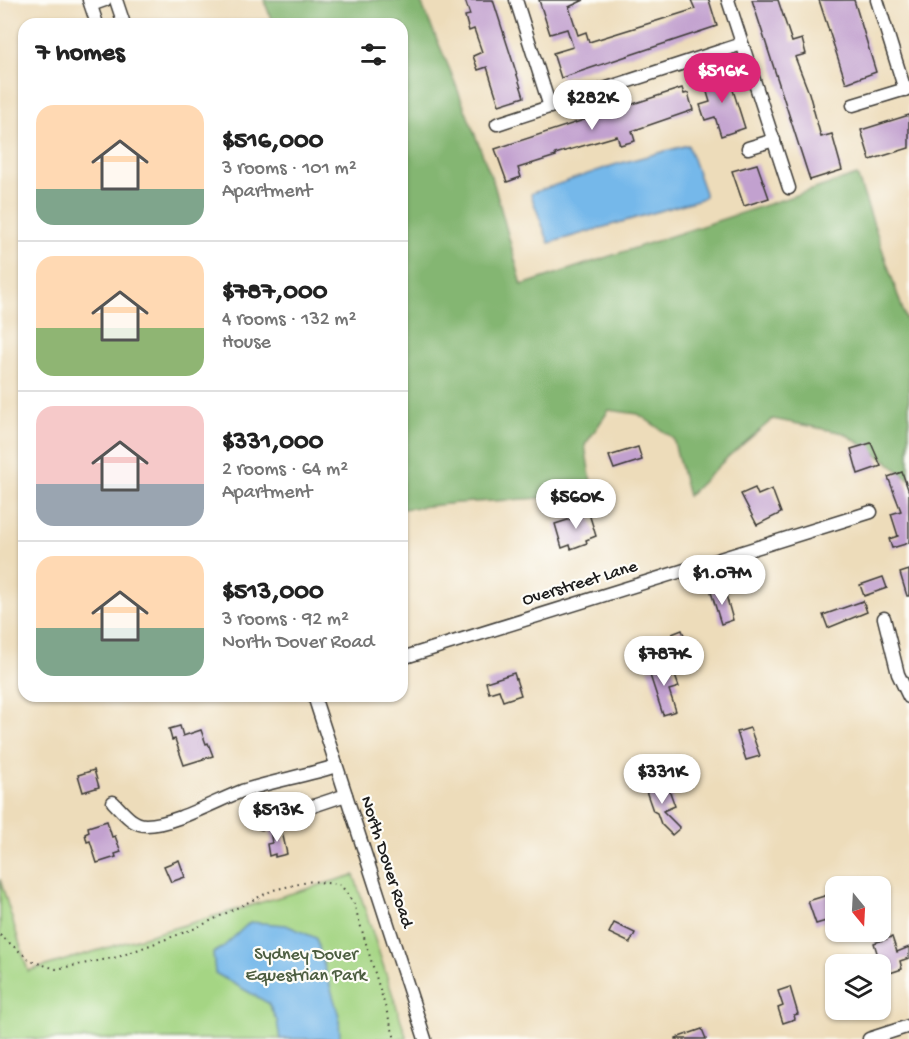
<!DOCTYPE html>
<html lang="en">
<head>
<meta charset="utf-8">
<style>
	:root { --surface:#fff; --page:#f2f2f2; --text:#222; --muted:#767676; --line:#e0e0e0; --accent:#db2777 }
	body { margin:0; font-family:"Gochi Hand",sans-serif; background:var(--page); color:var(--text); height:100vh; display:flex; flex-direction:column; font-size:22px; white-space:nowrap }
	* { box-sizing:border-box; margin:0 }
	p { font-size:20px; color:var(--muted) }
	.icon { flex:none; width:33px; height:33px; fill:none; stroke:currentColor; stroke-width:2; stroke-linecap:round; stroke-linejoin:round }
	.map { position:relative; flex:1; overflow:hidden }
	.sheet { position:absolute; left:18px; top:18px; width:390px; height:684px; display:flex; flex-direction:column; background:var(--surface); border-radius:18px; box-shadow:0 2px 4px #0004 }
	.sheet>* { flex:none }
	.needle { width:39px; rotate:162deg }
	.buttons { position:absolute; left:825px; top:876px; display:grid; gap:12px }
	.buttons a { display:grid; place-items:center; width:66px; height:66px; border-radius:12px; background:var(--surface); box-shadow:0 2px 4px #0004; font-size:30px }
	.price { position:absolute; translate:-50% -51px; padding:0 14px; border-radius:21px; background:#fff; color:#222; font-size:20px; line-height:39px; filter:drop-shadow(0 2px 3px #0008) }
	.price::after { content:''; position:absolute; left:50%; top:36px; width:18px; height:14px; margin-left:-9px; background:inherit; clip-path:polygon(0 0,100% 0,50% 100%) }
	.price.on { background:var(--accent); color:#fff }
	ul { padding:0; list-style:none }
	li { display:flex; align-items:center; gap:18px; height:150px; padding:0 18px }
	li+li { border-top:2px solid var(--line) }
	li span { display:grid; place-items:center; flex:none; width:168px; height:120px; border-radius:18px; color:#555 }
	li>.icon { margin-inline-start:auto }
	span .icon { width:72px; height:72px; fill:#fffc; stroke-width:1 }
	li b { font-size:26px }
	h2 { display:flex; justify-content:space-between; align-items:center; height:72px; padding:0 18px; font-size:26px }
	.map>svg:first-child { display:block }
	.green { fill:#a5d584; stroke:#607850; stroke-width:1.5 }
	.forest { fill:#84b672; stroke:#506947; stroke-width:1.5 }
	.water { fill:#74b8ea; stroke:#486a83; stroke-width:1.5 }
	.building { fill:#c2a1cf }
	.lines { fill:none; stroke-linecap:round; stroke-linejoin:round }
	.minor-casing { stroke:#3b3934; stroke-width:15 }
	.path { stroke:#3b3934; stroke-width:2; stroke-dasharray:1.5 4.5; stroke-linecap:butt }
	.minor { stroke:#fff; stroke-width:12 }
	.labels { text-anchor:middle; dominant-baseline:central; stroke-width:4.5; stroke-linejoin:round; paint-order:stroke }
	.street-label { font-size:18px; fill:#1c1c1c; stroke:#fdfcf7 }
	.park-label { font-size:18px; fill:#4c5d40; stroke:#fdfcf7 }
</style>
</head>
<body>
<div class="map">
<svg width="909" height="1039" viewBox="0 0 909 1039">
	<rect width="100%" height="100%" fill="#fdfcf7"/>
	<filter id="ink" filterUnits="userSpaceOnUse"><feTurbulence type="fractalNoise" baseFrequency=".0167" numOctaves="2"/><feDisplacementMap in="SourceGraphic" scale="12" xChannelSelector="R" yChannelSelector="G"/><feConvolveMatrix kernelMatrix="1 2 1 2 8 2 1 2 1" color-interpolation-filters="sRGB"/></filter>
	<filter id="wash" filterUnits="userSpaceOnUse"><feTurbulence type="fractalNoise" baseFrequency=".008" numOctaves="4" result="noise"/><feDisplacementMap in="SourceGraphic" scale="24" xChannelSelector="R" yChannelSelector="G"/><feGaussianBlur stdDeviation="1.35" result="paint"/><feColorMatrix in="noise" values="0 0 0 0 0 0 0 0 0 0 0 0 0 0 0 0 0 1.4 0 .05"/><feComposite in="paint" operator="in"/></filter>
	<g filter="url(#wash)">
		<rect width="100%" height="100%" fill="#eddcba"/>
		<path class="green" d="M354,875L407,1039H0V879L28,971Z"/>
		<path class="forest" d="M264,0H420L450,70L494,184L522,285L857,175L909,328V480L887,461L844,433L773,419L730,455L688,496L673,438L638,414L609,410L585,445L593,495L457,503L402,509V24H273Z"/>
		<g class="water">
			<path d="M688,145L705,193V196L701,199L549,243L531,195L532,193L614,165Z"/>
			<path d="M250,922L286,925L316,938L339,1016L340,1039H280L277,1021L268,1003L215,973L213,953L222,948Z"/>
		</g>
		<g id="blocks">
			<g class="building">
				<path d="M465,0H493L524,97L499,105L487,67L478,70L473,56L482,52L474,29L469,31L465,16L470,15Z"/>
				<path d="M539,0H584L569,7L578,35L586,32L589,42L695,9L691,0H709L717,26L561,78L553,53L573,47L567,29L550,34Z"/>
				<path d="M752,0H778L792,42L802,39L806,54L795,57L809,93L821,137L832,134L842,170L810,180Z"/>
				<path d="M819,0H854L876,72L846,83Z"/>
				<path d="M727,71L745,128L721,136L715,117L705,120L700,105L710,102L703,79Z"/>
				<path d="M682,88L684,94L688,93L693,110L632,131L635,141L620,145L617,136L555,154L556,156L518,168L521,177L507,182L495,149Z"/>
				<path d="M909,115V148L870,160L861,130Z"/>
				<path d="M757,164L769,198L744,206L732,171Z"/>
				<path d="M871,443L881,466L858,474L851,449Z"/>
				<path d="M638,447L642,460L614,469L609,456Z"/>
				<path d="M902,472L909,492V543L892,548L889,539L898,536L891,514L901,511L888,477Z"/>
				<path d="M755,488L758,495L772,489L781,513L757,525L741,494Z"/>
				<path d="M587,507L596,536L586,540L587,543L571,549L570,545L562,548L555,524L577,517L575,511Z"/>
				<path d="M909,570V596H907L900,573Z"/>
				<path d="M883,577L887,588L864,596L860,585Z"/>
				<path d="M724,588L733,620L721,624L711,592Z"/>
				<path d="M863,601L867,612L828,628L823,615Z"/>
				<path d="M682,630L693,658L683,662L672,634Z"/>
				<path d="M671,664L679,687L669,690L676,711L663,715L648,669Z"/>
				<path d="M514,673L521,695L503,701L499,690L489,693L486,682Z"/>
				<path d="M180,726L183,736L201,730L206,744L208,743L213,756L184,765L175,739L172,740L169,729Z"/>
				<path d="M750,728L760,756L746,760L737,732Z"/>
				<path d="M94,770L99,787L83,792L78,775Z"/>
				<path d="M666,781L675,806L663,811L680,828L672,835L661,824L657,813L653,811L645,788Z"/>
				<path d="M107,821L112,837L115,836L121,852L115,854L116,857L97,863L90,841L87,842L85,834L89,832L88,827Z"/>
				<path d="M281,827L287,854L275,857V854L269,856L267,844L272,843L270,830Z"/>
				<path d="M179,860L185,877L171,882L164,866Z"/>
				<path d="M831,894L836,906V918L816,924L808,901Z"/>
				<path d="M614,923L635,933L630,943L609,933Z"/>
				<path d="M892,937L897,952L909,947V958L900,961L902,969L884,975L874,943Z"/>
				<path d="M790,987L798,1014L794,1015L795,1019L783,1023L778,1008L783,1006L778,991Z"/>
				<path d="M702,1029L706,1039H676V1038Z"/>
			</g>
		</g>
	</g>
	<g filter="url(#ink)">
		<use href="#blocks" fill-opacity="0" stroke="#3b3934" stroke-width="1.5"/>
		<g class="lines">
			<g class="minor-casing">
				<g id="minor">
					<path d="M89,0L97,24"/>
					<path d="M116,0L124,24"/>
					<path d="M516,0L550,107"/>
					<path d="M728,0L789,188"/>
					<path d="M877,0L905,90"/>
					<path d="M91,5L105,0"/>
					<path d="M853,105L909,88"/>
					<path d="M497,124L742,44"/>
					<path d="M748,148L774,140"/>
					<path d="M884,618L898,674L909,697"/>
					<path d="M402,658L871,512"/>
					<path d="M314,696L425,1039"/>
					<path d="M113,802C123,812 132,825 146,825C173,825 216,801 242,791C273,781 305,776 336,766"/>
					<path d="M262,823L346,795"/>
					<path d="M869,1039L909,1026"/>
				</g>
			</g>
			<path class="path" d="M0,935L31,961L56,969L118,957L196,928L273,890L312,881L341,885L354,904L395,1039"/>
			<use href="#minor" class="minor"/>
		</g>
	</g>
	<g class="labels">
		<g class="street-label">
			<text transform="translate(580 584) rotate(-17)">Overstreet Lane</text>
			<text transform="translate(386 862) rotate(72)">North Dover Road</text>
		</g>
		<g class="park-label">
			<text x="306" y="955">Sydney Dover<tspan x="306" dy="21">Equestrian Park</tspan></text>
		</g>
	</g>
</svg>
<div class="buttons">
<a><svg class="needle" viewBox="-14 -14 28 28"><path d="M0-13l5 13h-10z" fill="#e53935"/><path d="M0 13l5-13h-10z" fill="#767676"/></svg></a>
<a><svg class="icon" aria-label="layers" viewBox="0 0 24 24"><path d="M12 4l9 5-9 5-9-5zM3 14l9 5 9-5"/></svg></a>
</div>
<b class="price on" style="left:722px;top:104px">$516K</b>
<b class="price" style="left:592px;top:131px">$282K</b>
<b class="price" style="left:576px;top:530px">$560K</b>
<b class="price" style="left:722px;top:606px">$1.07M</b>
<b class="price" style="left:664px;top:687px">$787K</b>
<b class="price" style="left:662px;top:805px">$331K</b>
<b class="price" style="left:277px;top:843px">$513K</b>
<section class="sheet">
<h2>7 homes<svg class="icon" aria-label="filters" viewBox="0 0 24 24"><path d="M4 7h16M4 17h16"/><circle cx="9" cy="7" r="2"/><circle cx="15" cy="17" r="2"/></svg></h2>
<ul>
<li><span style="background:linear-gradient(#ffd9b3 70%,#7fa58c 0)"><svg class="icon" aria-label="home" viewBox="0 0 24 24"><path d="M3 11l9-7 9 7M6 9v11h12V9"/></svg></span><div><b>$516,000</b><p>3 rooms · 101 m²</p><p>Apartment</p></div></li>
<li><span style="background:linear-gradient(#ffd9b3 60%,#8fb573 0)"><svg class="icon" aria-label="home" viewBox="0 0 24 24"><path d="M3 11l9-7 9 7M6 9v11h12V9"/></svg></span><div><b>$787,000</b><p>4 rooms · 132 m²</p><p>House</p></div></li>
<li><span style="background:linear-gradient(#f6c9c9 65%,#9aa5b1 0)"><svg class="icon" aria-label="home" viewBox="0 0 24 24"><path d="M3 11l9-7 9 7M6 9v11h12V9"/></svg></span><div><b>$331,000</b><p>2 rooms · 64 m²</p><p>Apartment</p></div></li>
<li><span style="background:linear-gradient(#ffd9b3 60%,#7fa58c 0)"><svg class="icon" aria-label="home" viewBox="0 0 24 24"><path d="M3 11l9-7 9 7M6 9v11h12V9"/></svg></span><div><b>$513,000</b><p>3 rooms · 92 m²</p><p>North Dover Road</p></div></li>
</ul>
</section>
</div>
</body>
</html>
